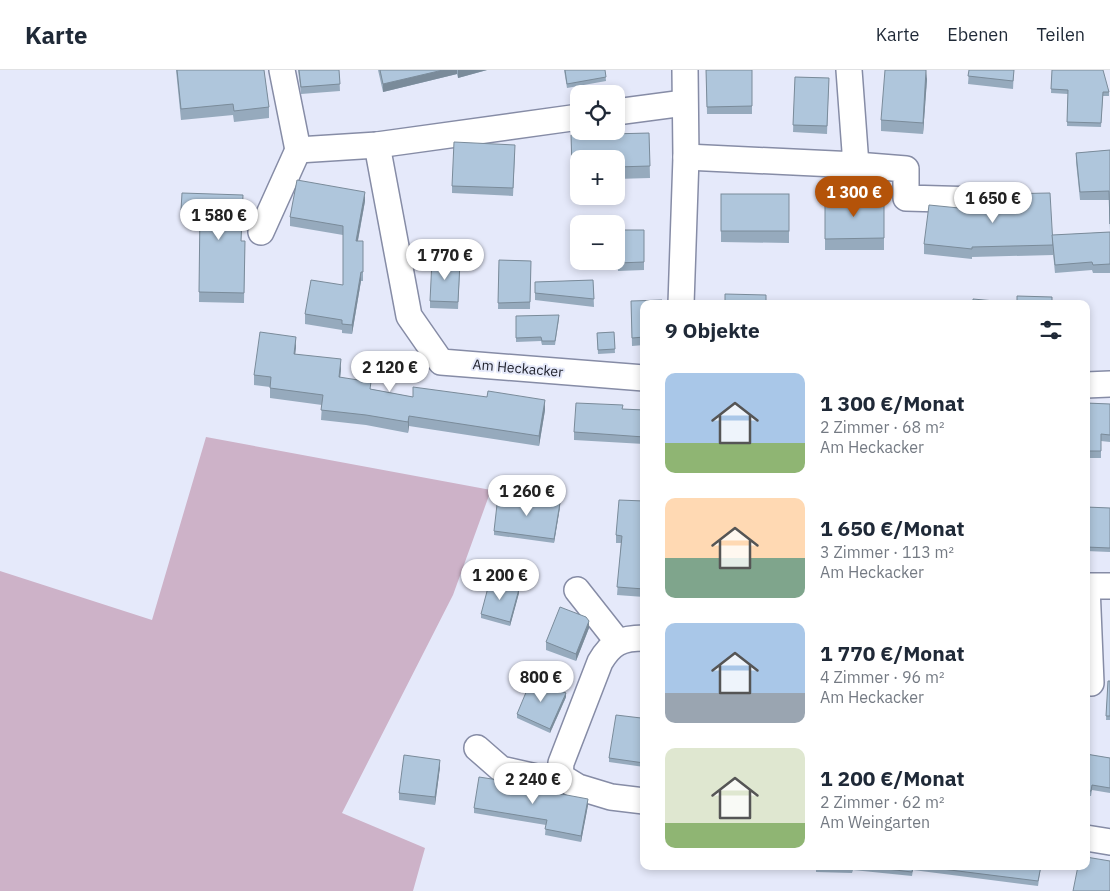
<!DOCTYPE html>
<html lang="de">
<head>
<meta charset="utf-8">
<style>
	:root { --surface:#fff; --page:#f2f2f3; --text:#1f2937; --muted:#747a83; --line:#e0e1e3; --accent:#b45309 }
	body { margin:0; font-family:"IBM Plex Sans",sans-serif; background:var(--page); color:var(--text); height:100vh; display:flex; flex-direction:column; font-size:19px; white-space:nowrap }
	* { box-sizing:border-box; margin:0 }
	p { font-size:16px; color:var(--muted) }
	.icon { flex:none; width:28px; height:28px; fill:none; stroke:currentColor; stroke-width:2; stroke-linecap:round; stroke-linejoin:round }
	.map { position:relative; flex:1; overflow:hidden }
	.side { position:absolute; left:640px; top:230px; width:450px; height:570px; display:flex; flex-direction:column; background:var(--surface); border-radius:10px; box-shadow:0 2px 8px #0003 }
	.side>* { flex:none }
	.buttons { position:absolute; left:570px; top:15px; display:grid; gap:10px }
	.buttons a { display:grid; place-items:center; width:55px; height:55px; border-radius:10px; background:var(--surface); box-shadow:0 2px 8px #0003; font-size:25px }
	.price { position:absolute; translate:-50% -42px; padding:0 11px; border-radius:18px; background:#fff; color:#222; font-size:16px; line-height:32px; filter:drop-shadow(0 1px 2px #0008) }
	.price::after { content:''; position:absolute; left:50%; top:30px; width:15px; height:11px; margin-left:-8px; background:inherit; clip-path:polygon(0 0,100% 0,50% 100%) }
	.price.on { background:var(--accent); color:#fff }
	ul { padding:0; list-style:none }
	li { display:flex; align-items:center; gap:15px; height:125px; padding:0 25px }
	li span { display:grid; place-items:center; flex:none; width:140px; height:100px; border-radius:10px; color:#555 }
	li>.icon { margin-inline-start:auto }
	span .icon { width:60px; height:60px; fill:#fffc; stroke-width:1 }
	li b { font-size:21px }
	h2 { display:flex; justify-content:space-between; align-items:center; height:60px; padding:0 25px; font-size:21px }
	header { display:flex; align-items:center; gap:30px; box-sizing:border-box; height:70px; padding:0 25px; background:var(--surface); border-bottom:1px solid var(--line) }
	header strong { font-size:24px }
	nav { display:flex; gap:28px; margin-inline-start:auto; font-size:18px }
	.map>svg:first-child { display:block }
	.green { fill:#cdb2c8 }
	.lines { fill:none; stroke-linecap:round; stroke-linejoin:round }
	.minor-casing { stroke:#868ca6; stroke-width:28 }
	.minor { stroke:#fff; stroke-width:25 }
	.wall { fill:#96aabd }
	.shaded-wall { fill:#7a8b9a }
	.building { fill:#afc6dc; stroke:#7a8b9a }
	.labels { text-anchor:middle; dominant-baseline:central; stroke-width:4; stroke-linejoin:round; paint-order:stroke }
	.street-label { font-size:14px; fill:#22242f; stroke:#e5e9fa }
</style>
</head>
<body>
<header>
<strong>Karte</strong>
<nav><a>Karte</a><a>Ebenen</a><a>Teilen</a></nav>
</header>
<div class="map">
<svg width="1110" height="821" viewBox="0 0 1110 821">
	<rect width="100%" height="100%" fill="#e5e9fa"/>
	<path class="green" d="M206,367L491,420L453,525L342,743L425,778L413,821H0V501L152,550Z"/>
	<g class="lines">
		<g class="minor-casing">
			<g id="minor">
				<path d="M282,0L298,80L377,75L579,47"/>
				<path d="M616,42L684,33"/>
				<path d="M377,75L409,246L441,292L644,308"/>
				<path d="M686,87L856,95L849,0"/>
				<path d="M856,95L906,99V128L978,130"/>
				<path d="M261,162L298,80"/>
				<path d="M681,234L686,87L685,0"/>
				<path d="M1086,315L1110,314"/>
				<path d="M1086,516H1110"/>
				<path d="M1087,516L1091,613"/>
				<path d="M577,520L618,572"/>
				<path d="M477,678L501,699L541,708L560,706L578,717L611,727L644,731"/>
				<path d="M560,706L561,693L600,592C611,573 621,568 644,568"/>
				<path d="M1086,768L1110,772"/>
			</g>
		</g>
		<use href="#minor" class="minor"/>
	</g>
	<g class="wall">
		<path d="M176,0H264L269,37V48L234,52L233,45L181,50Z"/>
		<path d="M298,0H339L340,21L301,24Z"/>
		<path d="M378,0H487L458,8L457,4L383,22Z"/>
		<path d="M564,0H605L606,11L567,18Z"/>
		<path d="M706,0H752V44H707Z"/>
		<path d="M969,0H1014L1013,19L968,14Z"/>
		<path d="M1052,0L1109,22V26H1103L1101,57L1067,56L1068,24L1051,23Z"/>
		<path d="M795,7L829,8L827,64L793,62Z"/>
		<path d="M927,9L923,64L881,61V50Z"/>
		<path d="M649,63L650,108L616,109V89H579V109L572,110L571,65Z"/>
		<path d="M1110,80V203H1093L1092,200L1055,203L1053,183V185L972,187V189L924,184V174L998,142V124L1053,165L1110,162L1109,130H1080L1076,92V83Z"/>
		<path d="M515,83L513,126L452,123V116Z"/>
		<path d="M721,124H789V173L721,172Z"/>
		<rect x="825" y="127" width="59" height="53"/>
		<path d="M365,131L358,171H363V211H361L352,264L342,263V260L305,254V244L343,215V165L290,156V147Z"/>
		<path d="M243,136L241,171H245L244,233L199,232L200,151L181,150V140Z"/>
		<path d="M617,160L644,192V200L618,201Z"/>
		<path d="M499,190L531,191L530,239H498Z"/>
		<path d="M460,200L458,239L430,238V231Z"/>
		<path d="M593,210L594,237L535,230V212Z"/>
		<path d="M631,231L644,234V275L632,276Z"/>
		<path d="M516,246L559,249L555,275H542L541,271L516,272Z"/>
		<path d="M614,262L615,283L598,284L597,263Z"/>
		<path d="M296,277L295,284L341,299L340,308L371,319L413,327L545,340L539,376L409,356L408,363L366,355L321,350L322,335L270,328V317L254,315V305Z"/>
		<path d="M1086,333L1110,334V372L1101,371V388H1086Z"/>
		<path d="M622,339L644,340V374L574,370V362Z"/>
		<path d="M644,431V527L617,525L621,473H616V465Z"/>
		<path d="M560,437L554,473L494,465V461Z"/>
		<path d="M1086,437L1110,438V482L1086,481Z"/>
		<path d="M519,523L510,556L481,548V544Z"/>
		<path d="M589,558L576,591L546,580V572Z"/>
		<path d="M1108,611H1110V650H1106Z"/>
		<path d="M644,615V697L609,692V688L641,648Z"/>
		<path d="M566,627L550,663L517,648V644Z"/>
		<path d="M1086,684L1110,688V723L1092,720L1091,726H1086Z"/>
		<path d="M440,697L435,735L399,730V723Z"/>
		<path d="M524,717L588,735L581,772L545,765L546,755L474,743V738Z"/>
		<path d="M816,796H1041L1038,816L913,800L912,806L853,800L852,803L816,802Z"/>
	</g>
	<g class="shaded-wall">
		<path d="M443,0H457V4L383,22V14Z"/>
		<path d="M458,0H487L458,8Z"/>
		<path d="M926,0L927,9L923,64V53Z"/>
		<path d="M365,122V131L356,180V171Z"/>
		<path d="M361,202V211L352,264V255Z"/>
		<path d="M296,267V277L294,294V284Z"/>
		<path d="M341,289V299L339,318V307Z"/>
		<path d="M545,330V340L539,376V366Z"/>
		<path d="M409,346V356L408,363V352Z"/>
		<path d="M560,433V437L554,473V469Z"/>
		<path d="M519,519V523L510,556V552Z"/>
		<path d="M589,551V558L576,591V584Z"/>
		<path d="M566,623V627L550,663V659Z"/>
		<path d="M440,690V697L435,735V727Z"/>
		<path d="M588,729V735L581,772V766Z"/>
	</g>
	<g class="building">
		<path d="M177,0H264L269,37L234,41L233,34L181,39Z"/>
		<path d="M299,0H339L340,14L301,17Z"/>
		<path d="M380,0H443L383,14Z"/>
		<path d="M565,0H605L606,7L567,14Z"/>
		<path d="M706,0H752V36L707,37Z"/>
		<path d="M885,0H926L923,53L881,50Z"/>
		<path d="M969,0H1014L1013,11L968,6Z"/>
		<path d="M1052,0H1103L1109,22H1103L1101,53L1067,52L1068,20L1051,19Z"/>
		<path d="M795,7L829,8L827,56L793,55Z"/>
		<path d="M649,63L650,96L616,97V89H579V98H572L571,65Z"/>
		<path d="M454,72L515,75L513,118L452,116Z"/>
		<path d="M1110,80V154L1109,121L1080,122L1076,83Z"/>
		<path d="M297,110L365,122L356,171H363V202H361L352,255L342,254V250L305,244L311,210L343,215V156L290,147Z"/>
		<path d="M182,123L243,125L241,171H245L244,223L199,222L200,141L181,140Z"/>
		<path d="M1050,123L1053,175L972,177V179L924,174L929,135L999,142L998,124Z"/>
		<rect x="721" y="124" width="68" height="37"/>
		<path d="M825,127H884V168L825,169Z"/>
		<path d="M617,160H644V192L618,193Z"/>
		<path d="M1110,162V194L1093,195L1092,192L1055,195L1052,165Z"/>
		<path d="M432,190L460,192L458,232L430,231Z"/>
		<path d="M499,190L531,191L530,232L498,233Z"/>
		<path d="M593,210L594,229L535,223V212Z"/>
		<path d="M725,224L766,225V234H725Z"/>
		<path d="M1017,226L1052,227V234H826V232L913,231L973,233V229L1017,233Z"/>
		<path d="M662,230V234H644V267L632,268L631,231Z"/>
		<path d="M559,245L555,271H542L541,267L516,268V246Z"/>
		<path d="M260,262L296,267L294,284L341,289L339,307L371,312L370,319L413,327V317L487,327L488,321L545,330L539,366L409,346L408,352L366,345L321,340L323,325L270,318L271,307L254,305Z"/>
		<path d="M614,262L615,279L598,280L597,263Z"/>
		<path d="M576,333L623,335L622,339L644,340V367L574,362Z"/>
		<path d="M1086,333L1110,334V365L1101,364V381H1086Z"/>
		<path d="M498,426L560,433L554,469L494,461Z"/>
		<path d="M619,430L644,431V519L617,517L622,466L616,465Z"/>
		<path d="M1086,437L1110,438V478L1086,477Z"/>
		<path d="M490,510L519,519L510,552L481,544Z"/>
		<path d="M560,537L586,547L589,551L576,584L546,572Z"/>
		<path d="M532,608L566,623L550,659L517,644Z"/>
		<path d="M1108,611H1110V646H1106Z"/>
		<path d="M644,615V693L609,688L616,645L641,648Z"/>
		<path d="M1086,684L1110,688V718L1092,715L1091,721H1086Z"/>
		<path d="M404,685L440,690L435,727L399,723Z"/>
		<path d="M479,707L524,714V717L588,729L581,766L545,759L547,750L474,738Z"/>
		<path d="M1086,787L1110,791V821H1073L1078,796H1086Z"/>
		<path d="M816,796H853L852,798L816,797Z"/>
		<path d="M862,796H913L912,802Z"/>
		<path d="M918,796H1041L1038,811Z"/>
	</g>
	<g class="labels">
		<g class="street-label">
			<text transform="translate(518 298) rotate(5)">Am Heckacker</text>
		</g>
	</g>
</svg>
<div class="buttons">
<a><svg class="icon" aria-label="locate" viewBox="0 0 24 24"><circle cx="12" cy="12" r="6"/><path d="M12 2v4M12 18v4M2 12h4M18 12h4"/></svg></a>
<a>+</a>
<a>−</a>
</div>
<b class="price on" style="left:854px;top:148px">1 300 €</b>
<b class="price" style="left:993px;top:154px">1 650 €</b>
<b class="price" style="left:219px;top:171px">1 580 €</b>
<b class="price" style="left:445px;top:211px">1 770 €</b>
<b class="price" style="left:390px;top:323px">2 120 €</b>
<b class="price" style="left:527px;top:447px">1 260 €</b>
<b class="price" style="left:500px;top:531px">1 200 €</b>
<b class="price" style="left:541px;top:633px">800 €</b>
<b class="price" style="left:533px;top:735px">2 240 €</b>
<section class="side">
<h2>9 Objekte<svg class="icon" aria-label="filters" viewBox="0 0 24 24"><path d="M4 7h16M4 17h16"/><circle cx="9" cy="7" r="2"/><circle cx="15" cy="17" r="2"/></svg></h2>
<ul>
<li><span style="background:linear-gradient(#a9c7e8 70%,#8fb573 0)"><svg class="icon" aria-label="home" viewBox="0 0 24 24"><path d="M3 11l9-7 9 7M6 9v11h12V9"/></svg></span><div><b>1 300 €/Monat</b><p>2 Zimmer · 68 m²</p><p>Am Heckacker</p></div></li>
<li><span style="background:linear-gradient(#ffd9b3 60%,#7fa58c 0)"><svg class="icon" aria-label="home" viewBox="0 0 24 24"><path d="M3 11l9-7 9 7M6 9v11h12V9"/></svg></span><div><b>1 650 €/Monat</b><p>3 Zimmer · 113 m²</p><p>Am Heckacker</p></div></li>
<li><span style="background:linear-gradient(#a9c7e8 70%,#9aa5b1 0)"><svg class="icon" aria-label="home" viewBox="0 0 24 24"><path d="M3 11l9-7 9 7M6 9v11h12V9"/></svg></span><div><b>1 770 €/Monat</b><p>4 Zimmer · 96 m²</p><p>Am Heckacker</p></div></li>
<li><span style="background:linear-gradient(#dfe7d0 75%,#8fb573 0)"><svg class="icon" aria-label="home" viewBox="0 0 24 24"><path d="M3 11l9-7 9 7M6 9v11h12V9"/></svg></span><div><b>1 200 €/Monat</b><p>2 Zimmer · 62 m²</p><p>Am Weingarten</p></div></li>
</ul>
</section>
</div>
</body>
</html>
